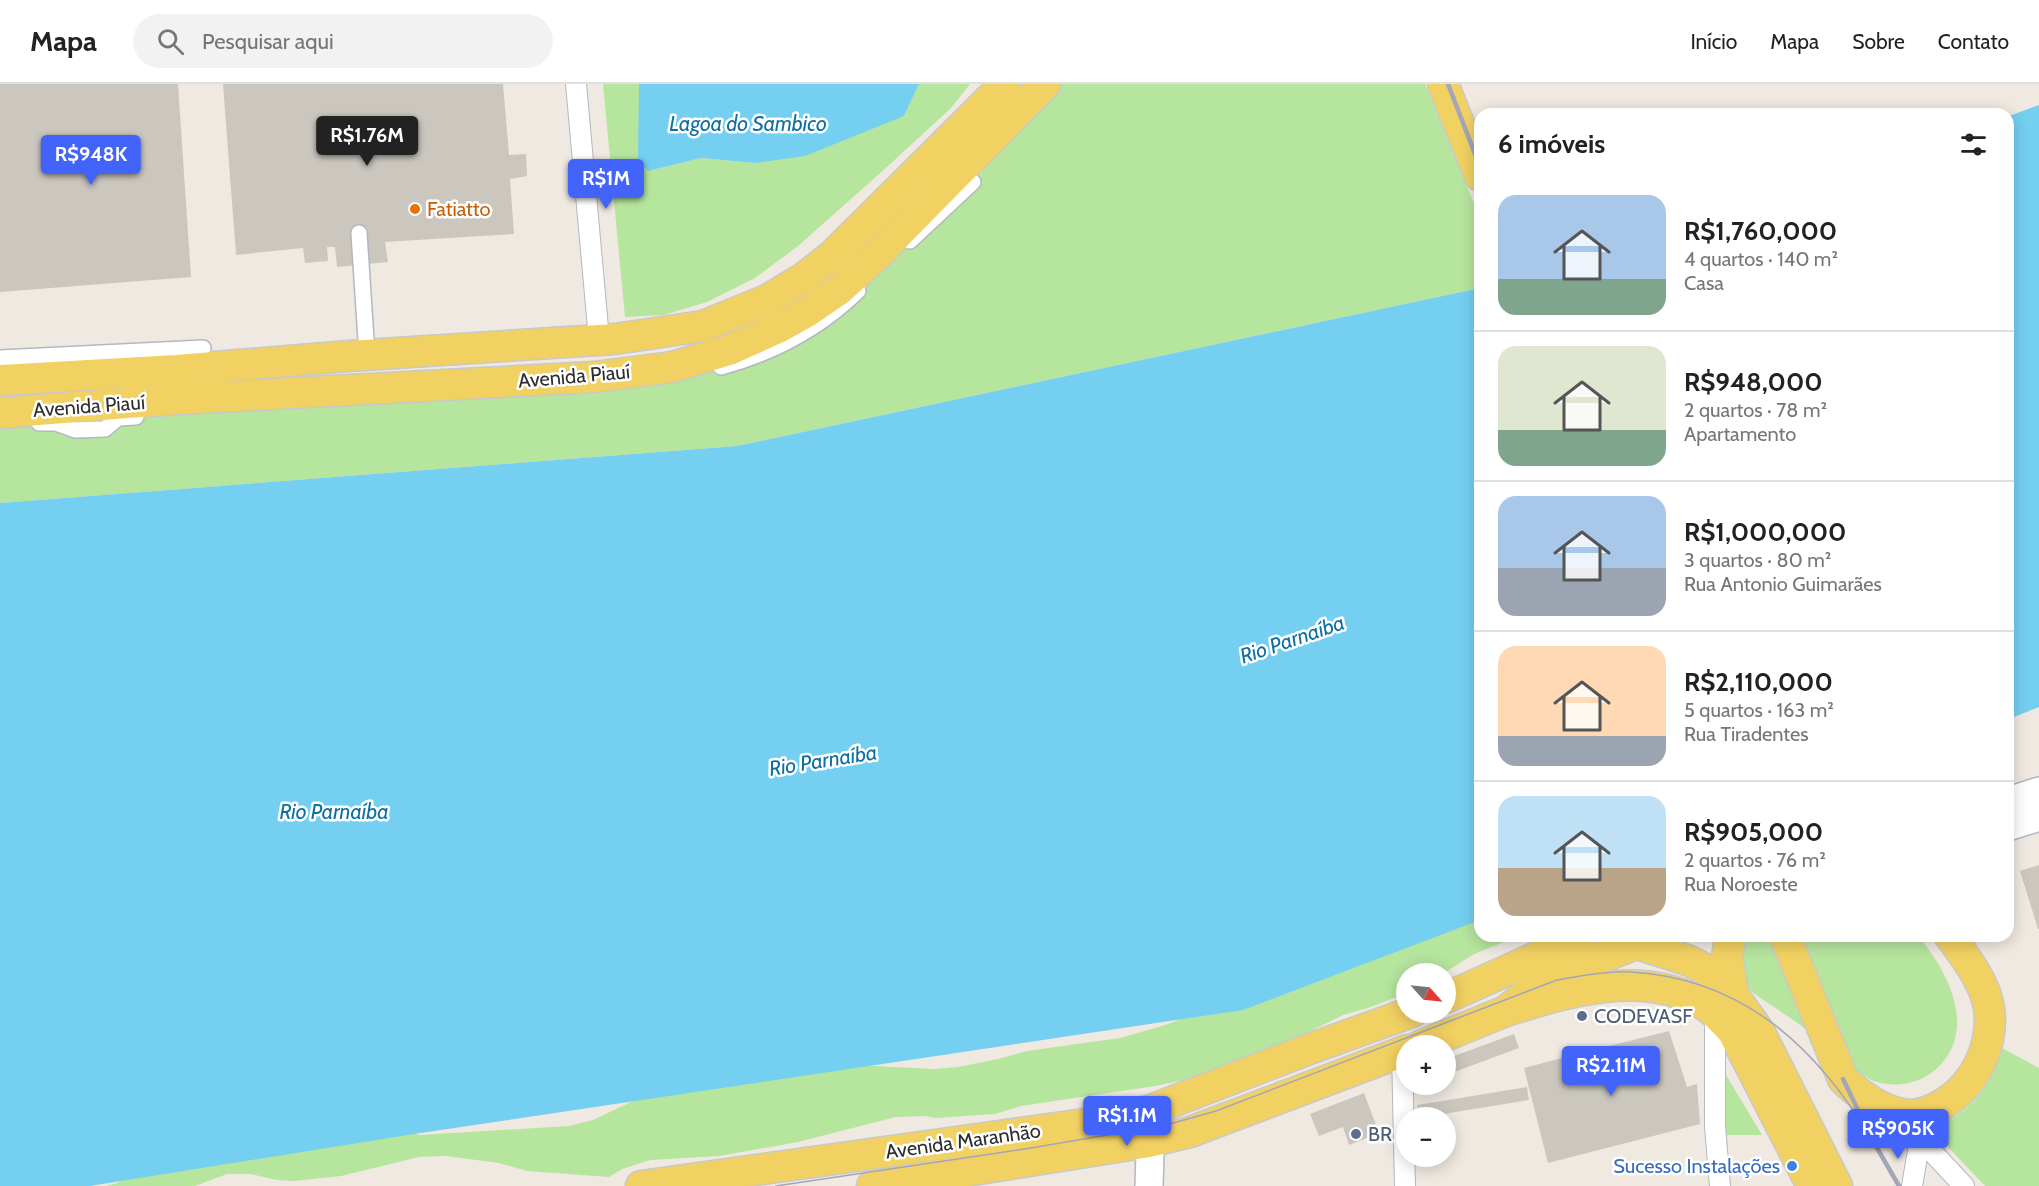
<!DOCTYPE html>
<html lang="pt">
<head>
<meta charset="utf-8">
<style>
	:root { --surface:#fff; --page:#f2f2f2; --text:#222; --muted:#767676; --line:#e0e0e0; --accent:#4264fb }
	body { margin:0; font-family:Cabin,sans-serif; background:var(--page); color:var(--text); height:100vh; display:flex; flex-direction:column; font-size:22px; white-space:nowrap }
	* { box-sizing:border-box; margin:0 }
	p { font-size:20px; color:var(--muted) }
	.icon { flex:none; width:33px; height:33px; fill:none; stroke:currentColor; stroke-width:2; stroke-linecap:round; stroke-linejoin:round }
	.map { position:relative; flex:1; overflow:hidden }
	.drawer { position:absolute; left:1474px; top:24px; width:540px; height:834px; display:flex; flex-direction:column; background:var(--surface); border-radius:18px; box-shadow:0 3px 15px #0003 }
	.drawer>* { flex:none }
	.needle { width:39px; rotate:117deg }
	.controls { position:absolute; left:1396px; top:879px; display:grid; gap:12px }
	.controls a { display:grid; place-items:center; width:60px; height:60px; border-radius:50%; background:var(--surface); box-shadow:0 3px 15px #0003; font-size:30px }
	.price { position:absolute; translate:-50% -51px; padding:0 14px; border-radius:6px; background:var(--accent); color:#fff; font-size:20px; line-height:39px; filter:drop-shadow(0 2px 3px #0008) }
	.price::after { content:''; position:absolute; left:50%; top:36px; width:18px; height:14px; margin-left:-9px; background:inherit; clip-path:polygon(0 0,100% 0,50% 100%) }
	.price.on { background:#222; color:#fff }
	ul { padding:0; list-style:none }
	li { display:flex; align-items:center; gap:18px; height:150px; padding:0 24px }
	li+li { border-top:2px solid var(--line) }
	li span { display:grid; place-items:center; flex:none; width:168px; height:120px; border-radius:18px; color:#555 }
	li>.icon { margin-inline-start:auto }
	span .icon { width:72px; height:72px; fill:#fffc; stroke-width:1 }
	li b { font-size:26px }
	h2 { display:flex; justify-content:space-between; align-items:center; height:72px; padding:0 24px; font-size:26px }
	header { display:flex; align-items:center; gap:36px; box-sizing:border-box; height:84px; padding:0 30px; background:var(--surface); border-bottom:2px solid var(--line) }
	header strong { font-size:28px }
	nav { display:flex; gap:33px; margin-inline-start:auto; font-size:21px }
	.search { width:420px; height:54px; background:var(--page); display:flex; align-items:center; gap:15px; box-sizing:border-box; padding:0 21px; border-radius:33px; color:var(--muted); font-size:22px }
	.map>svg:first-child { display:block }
	.green { fill:#b6e59e }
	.water { fill:#75cff0 }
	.building { fill:#cbc7bf }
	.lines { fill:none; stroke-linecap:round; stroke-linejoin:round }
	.pedestrian-casing { stroke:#b4b7c1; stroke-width:18 }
	.minor-casing { stroke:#b4b7c1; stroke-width:22 }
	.secondary-casing { stroke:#b4b7c1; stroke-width:30 }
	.primary-casing { stroke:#c9c9c9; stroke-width:33 }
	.pedestrian { stroke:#fff; stroke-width:15 }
	.minor { stroke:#fff; stroke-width:20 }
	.secondary { stroke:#fff; stroke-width:27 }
	.primary { stroke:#f2d163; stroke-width:30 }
	.tram { stroke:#a3a6b8; stroke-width:1.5 }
	.rail { stroke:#a3a6b8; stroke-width:4.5 }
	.food-dot { fill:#e8710a; stroke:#fff; stroke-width:2 }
	.service-dot { fill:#5c6f8a; stroke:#fff; stroke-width:2 }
	.shop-dot { fill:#3f7fe0; stroke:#fff; stroke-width:2 }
	.labels { text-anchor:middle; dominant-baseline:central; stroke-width:5; stroke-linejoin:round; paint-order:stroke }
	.food-label { font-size:20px; fill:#c56008; stroke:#fff; text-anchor:start }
	.street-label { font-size:20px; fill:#2e2e2e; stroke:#fff }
	.service-label { font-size:20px; fill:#4e5e75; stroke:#fff; text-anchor:start }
	.shop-label { font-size:20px; fill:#366cbe; stroke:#fff; text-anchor:end }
	.water-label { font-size:21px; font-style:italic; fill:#0d6fa3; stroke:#fff }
</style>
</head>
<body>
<header>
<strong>Mapa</strong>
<div class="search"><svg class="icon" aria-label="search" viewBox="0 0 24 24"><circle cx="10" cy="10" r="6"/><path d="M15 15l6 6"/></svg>Pesquisar aqui</div>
<nav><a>Início</a><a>Mapa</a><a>Sobre</a><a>Contato</a></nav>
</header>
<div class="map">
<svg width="2039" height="1102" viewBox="0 0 2039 1102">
	<rect width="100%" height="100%" fill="#efe9e1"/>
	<g class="green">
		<path d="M603,0H639V19L648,87L701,74L755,79L904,32L919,0H970L951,24L888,82L798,162L755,194L707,218L664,231L625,233Z"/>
		<path d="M1060,0H1425L1480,134V204L737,362L0,419V340L56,339L75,346L118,334L690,291L973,98Z"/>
		<path d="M1480,829V852H1519L1474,870L1444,889L1407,890V909L1368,924L1343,931L1280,962L1194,994L1155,1002L1021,1022L995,1030L936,1034L924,1032L896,1033L798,1058L719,1072L650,1076L622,1085L609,1093L527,1087L499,1079L446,1072L419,1073L341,1092L294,1097L277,1096L251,1090H227L195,1102H106L117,1099L136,1086L385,1036L419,1051L569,1042L593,1036L633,1017L836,980L934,985L958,983L998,975L1027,967L1120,954L1162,942Z"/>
		<path d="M1740,852H1918C1949,888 1979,948 1935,986C1922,997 1905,1002 1888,1000C1881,1000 1872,997 1866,993C1855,986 1846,975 1835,967C1813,950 1791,934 1768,919C1759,913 1749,908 1745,898C1740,887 1741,864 1740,852Z"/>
		<path d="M2000,963L2039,984V1102H1985L1930,1044C1969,1031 1993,1003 2000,963Z"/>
		<path d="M1720,981L1762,1051H1719Z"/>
	</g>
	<g class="water">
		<path d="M639,0H919L904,32L805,72L755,79L701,74L648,87L638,75Z"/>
		<path d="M2039,21V623L2009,635V32Z"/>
		<path d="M1480,204V836L1243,926L414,1050L90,1102H0V419L737,362Z"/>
	</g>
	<g class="building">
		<path d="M0,0H178L191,193L0,208Z"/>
		<path d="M223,0H503L509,71L526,70L527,92L510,95L514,150L385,158L388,178L337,183L335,163H327L328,177L305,179L303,164L236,171Z"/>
		<path d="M1666,24L1668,30H1652Z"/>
		<path d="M2039,781V845H2038L2020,787Z"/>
		<path d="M1669,947L1687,1003L1697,1000L1700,1040L1548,1079L1524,984L1562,974L1566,969L1573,966L1580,965L1589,967Z"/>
		<path d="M1514,950L1519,964L1446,991V975Z"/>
		<path d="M1527,1003L1529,1016L1419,1034L1417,1021Z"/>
		<path d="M1364,1009L1379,1049L1349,1061L1343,1043L1319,1052L1310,1030Z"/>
	</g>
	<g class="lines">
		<g class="pedestrian-casing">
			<g id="pedestrian">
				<path d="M359,149L367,271"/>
				<path d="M910,157L973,98"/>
				<path d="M0,274L203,264"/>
				<path d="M721,283C773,269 819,245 858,207"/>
				<path d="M39,339H56L75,346L105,345L118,334L136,333"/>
			</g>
		</g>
		<g class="minor-casing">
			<g id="minor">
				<path d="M576,0L599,255"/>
				<path d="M1715,928V1042L1720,1102"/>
				<path d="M1402,968L1405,1102"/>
				<path d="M1920,1055L1964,1102"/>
				<path d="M1912,1102L1920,1055"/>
			</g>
		</g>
		<g class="secondary-casing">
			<g id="secondary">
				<path d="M2008,717L2039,707"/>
				<path d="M2008,743L2039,733"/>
				<path d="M1149,1102L1151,1036"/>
			</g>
		</g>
		<g class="primary-casing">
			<g id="primary">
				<path d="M1443,0L1480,92"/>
				<path d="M0,296L176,286L349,272L615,255L703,242L767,216L805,193L833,171L1005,0"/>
				<path d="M0,329L178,315L594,293L672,283L729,266L780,243L807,228L839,206L877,171L1045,0"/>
				<path d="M1612,852L1690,877L1705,885L1734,912L1759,947L1837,1102"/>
				<path d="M1730,852L1727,874L1734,912"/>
				<path d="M1785,852L1843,995C1860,1012 1886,1030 1911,1031C1922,1031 1935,1025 1945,1019C1976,999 1994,961 1989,924C1985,898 1965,873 1950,852"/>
				<path d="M1446,914L1583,852"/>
				<path d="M1506,927C1567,908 1642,884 1703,920C1715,927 1724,938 1733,948L1812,1102"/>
				<path d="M1420,962L1506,927L1537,902L1570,886L1644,857"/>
				<path d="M641,1102L1099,1038L1151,1026L1312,964L1412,928"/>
				<path d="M872,1102L1149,1058L1190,1048L1407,966"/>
			</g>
		</g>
		<use href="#pedestrian" class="pedestrian"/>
		<use href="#minor" class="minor"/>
		<use href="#secondary" class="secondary"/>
		<use href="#primary" class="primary"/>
		<path class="tram" d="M776,1102L1031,1064L1166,1041L1216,1027L1557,896C1581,892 1606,887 1630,888C1744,894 1817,964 1873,1057"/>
		<g class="rail">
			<path d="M1448,0L1480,83"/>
			<path d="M1843,995L1873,1057L1899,1102"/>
		</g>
	</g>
	<circle class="food-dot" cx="415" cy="125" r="6"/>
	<g class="service-dot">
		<circle cx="1582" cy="932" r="6"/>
		<circle cx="1356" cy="1050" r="6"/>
	</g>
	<circle class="shop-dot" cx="1792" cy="1082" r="6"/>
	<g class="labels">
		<g class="food-label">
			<text x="427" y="125">Fatiatto</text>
		</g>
		<g class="street-label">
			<text transform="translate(574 292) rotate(-5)">Avenida Piauí</text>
			<text transform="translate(89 322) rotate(-4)">Avenida Piauí</text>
			<text transform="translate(963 1057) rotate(-8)">Avenida Maranhão</text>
		</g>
		<g class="service-label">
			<text x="1594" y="932">CODEVASF</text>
			<text x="1368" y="1050">BR</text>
		</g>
		<g class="shop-label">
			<text x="1780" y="1082">Sucesso Instalações</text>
		</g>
		<g class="water-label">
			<text x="748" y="39">Lagoa do Sambico</text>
			<text transform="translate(1292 555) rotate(-19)">Rio Parnaíba</text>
			<text transform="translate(823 676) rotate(-9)">Rio Parnaíba</text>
			<text x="334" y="727">Rio Parnaíba</text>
		</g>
	</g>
</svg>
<div class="controls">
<a><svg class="needle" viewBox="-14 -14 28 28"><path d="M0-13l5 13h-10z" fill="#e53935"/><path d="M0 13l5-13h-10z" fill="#767676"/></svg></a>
<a>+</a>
<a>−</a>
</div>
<b class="price on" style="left:367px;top:83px">R$1.76M</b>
<b class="price" style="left:91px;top:102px">R$948K</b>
<b class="price" style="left:606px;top:126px">R$1M</b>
<b class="price" style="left:1611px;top:1013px">R$2.11M</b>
<b class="price" style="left:1127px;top:1063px">R$1.1M</b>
<b class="price" style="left:1898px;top:1076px">R$905K</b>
<section class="drawer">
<h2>6 imóveis<svg class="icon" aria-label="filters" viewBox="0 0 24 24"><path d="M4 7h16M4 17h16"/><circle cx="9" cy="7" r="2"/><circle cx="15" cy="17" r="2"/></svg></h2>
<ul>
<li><span style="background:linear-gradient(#a9c7e8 70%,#7fa58c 0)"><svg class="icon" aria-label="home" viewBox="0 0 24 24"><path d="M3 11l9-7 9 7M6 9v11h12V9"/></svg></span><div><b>R$1,760,000</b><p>4 quartos · 140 m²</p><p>Casa</p></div></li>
<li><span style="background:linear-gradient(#dfe7d0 70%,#7fa58c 0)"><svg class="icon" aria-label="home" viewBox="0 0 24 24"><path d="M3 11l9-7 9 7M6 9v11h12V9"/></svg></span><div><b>R$948,000</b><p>2 quartos · 78 m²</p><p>Apartamento</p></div></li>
<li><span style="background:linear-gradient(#a9c7e8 60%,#9aa5b1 0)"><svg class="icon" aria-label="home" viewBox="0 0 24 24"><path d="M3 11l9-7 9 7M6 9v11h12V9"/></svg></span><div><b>R$1,000,000</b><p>3 quartos · 80 m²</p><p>Rua Antonio Guimarães</p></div></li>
<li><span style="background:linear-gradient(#ffd9b3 75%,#9aa5b1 0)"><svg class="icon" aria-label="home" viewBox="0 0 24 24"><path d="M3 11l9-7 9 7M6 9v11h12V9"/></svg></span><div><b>R$2,110,000</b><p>5 quartos · 163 m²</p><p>Rua Tiradentes</p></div></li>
<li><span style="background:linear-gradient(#bfe0f5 60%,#b9a48a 0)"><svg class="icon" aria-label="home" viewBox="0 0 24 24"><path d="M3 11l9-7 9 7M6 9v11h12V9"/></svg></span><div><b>R$905,000</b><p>2 quartos · 76 m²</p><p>Rua Noroeste</p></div></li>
</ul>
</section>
</div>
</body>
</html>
